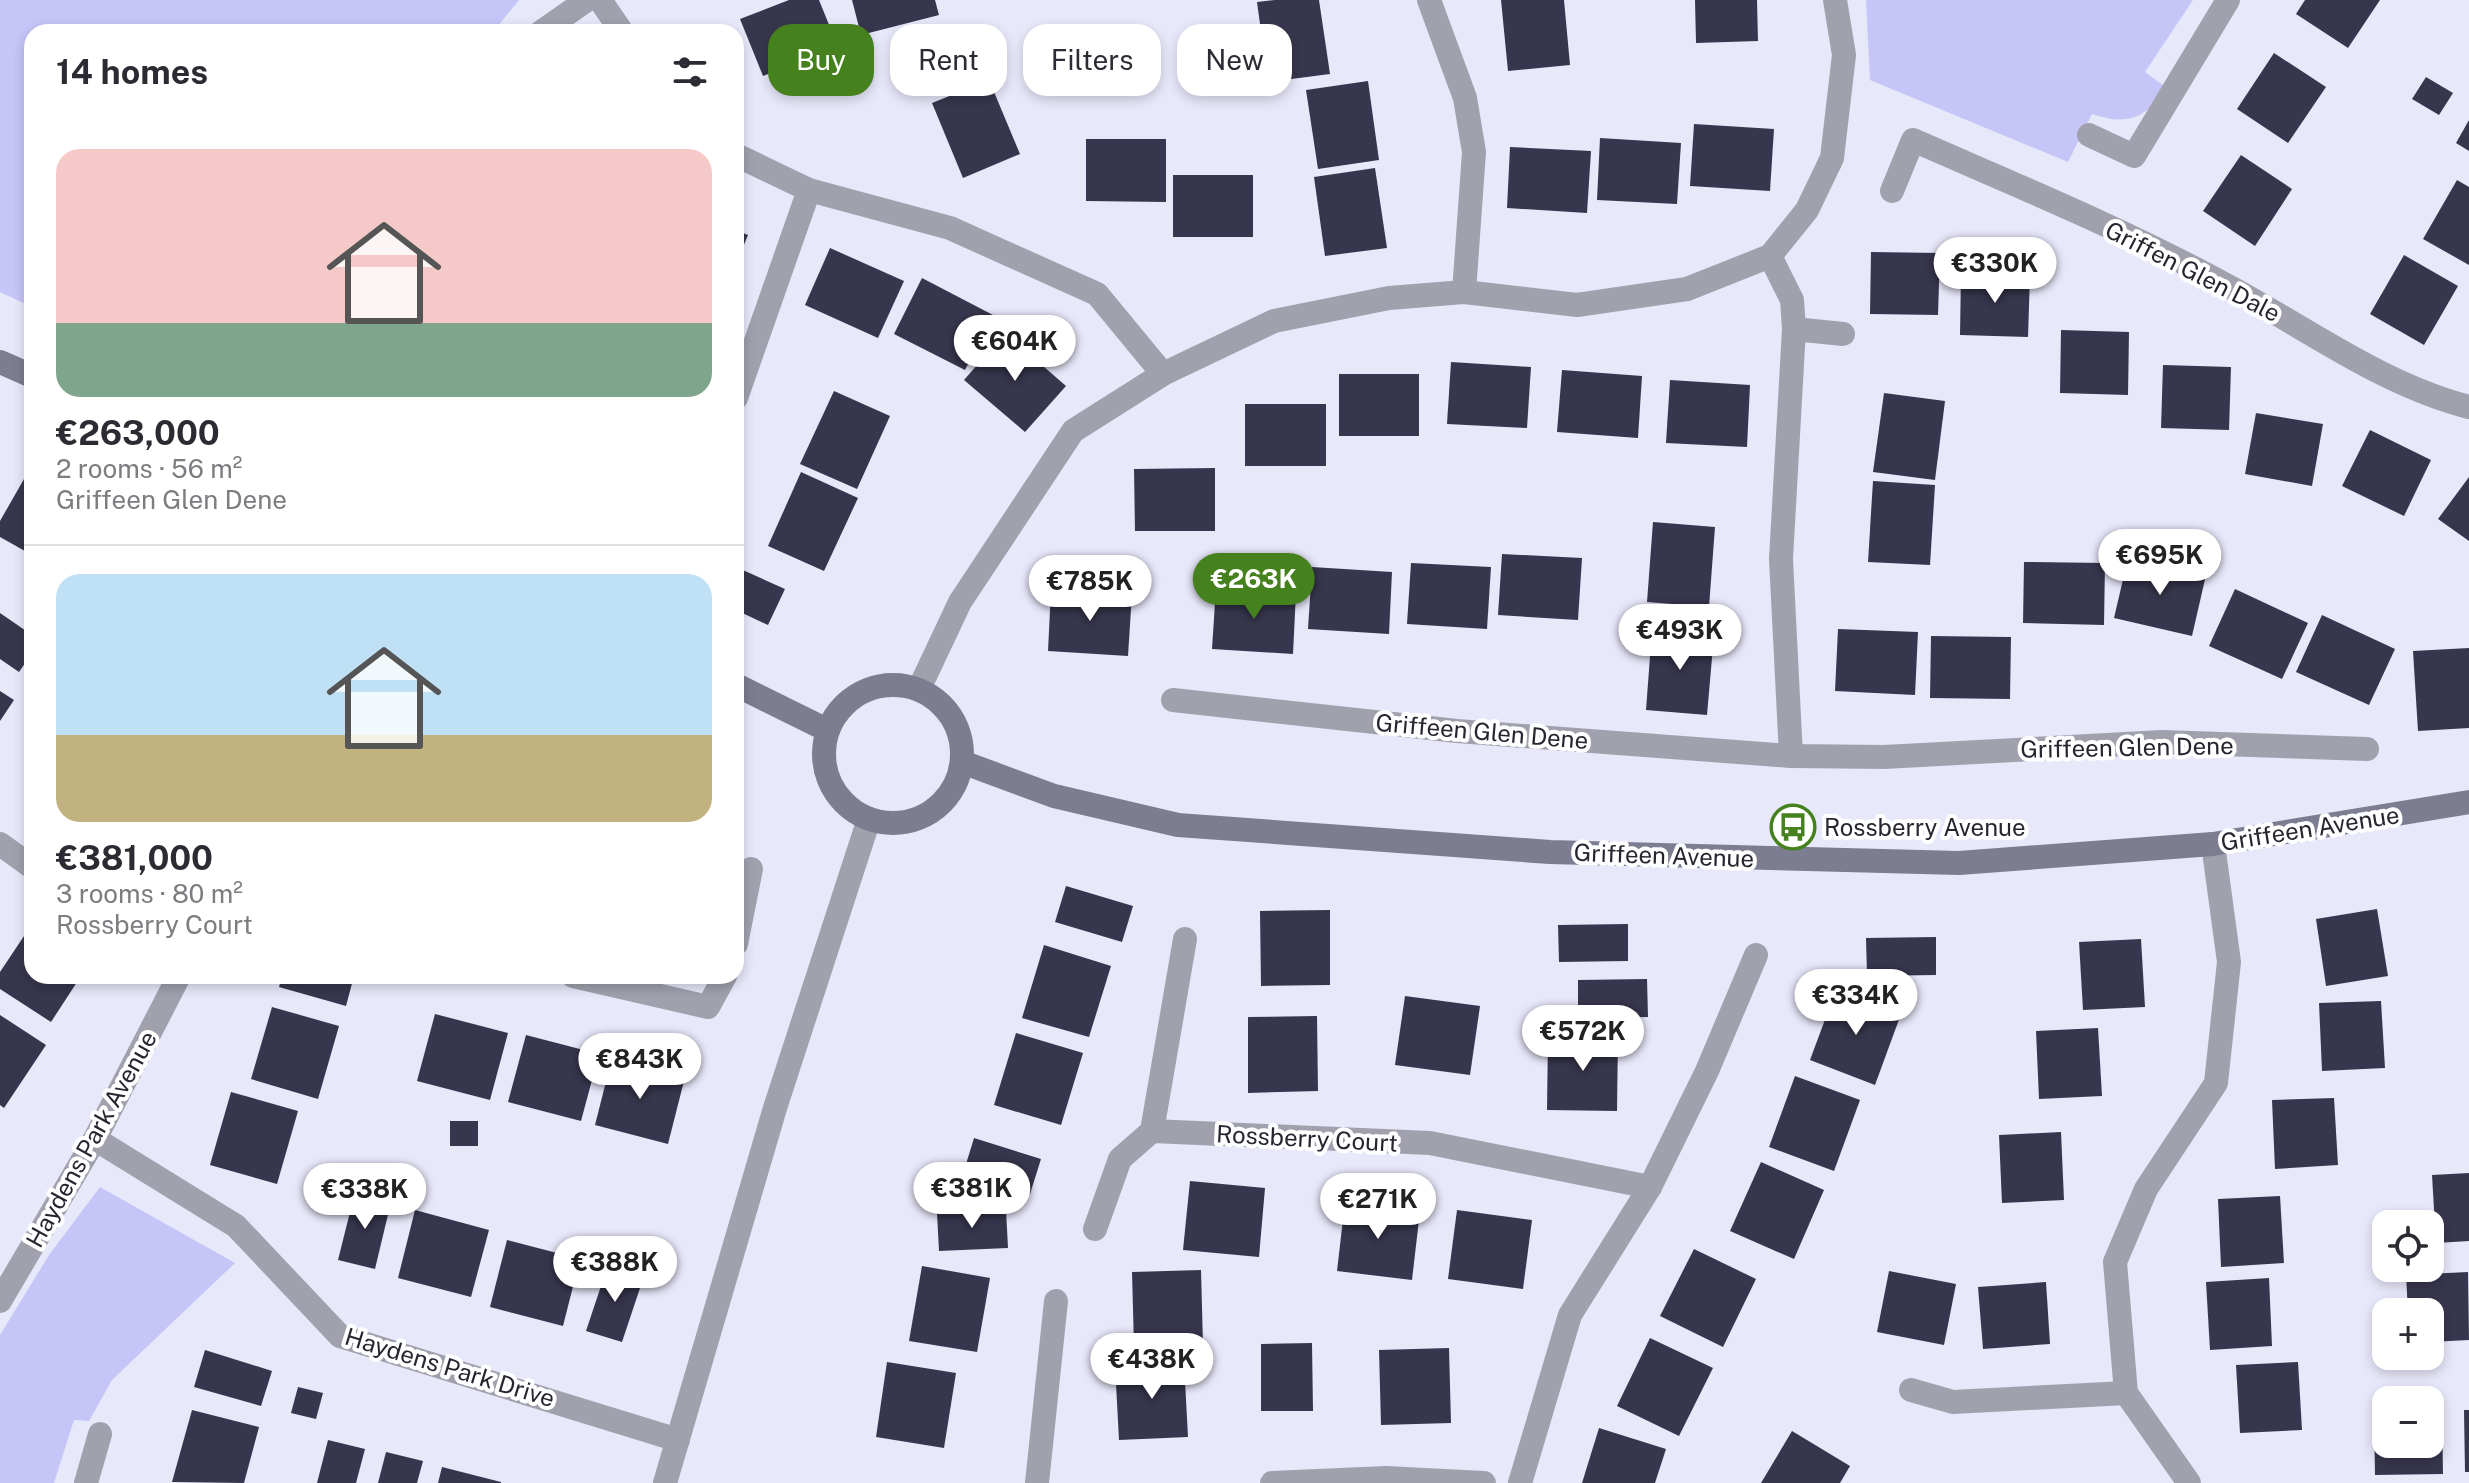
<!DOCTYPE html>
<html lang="en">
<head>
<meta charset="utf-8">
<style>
	:root { --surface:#fff; --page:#f2f2f3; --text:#2b2b33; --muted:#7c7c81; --line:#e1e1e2; --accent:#45811d }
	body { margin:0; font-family:"Public Sans",sans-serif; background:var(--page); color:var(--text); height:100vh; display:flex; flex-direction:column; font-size:30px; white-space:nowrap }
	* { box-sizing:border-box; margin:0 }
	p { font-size:26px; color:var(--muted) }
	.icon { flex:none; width:44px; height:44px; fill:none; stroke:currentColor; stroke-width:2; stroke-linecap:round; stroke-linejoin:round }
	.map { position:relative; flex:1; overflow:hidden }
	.side { position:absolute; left:24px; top:24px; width:720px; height:960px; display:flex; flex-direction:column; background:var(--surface); border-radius:24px; box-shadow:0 4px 12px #0003 }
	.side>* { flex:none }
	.guide { position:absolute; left:768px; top:24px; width:760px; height:72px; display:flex; gap:16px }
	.buttons { position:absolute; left:2372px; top:1210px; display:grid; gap:16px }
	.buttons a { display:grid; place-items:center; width:72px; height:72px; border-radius:16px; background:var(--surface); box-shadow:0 4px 12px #0003; font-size:40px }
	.price { position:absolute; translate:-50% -68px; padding:0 18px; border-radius:28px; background:#fff; color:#222; font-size:26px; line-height:52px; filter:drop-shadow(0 2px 4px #0008) }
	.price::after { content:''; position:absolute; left:50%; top:48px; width:24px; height:18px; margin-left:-12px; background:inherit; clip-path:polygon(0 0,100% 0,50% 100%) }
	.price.selected { background:var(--accent); color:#fff }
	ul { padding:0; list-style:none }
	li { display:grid; align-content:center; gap:16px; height:424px; padding:0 32px }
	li+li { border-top:2px solid var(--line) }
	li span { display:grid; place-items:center; height:248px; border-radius:24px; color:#555 }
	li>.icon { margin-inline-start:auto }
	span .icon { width:144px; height:144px; fill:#fffc; stroke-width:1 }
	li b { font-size:34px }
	h2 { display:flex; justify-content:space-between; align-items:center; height:96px; padding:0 32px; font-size:34px }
	.pill { padding:0 28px; border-radius:24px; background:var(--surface); box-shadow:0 4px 12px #0003; font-size:28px; line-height:72px }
	.pill.selected { background:var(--accent); color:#fff }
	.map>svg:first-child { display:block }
	.green { fill:#c6c5f8 }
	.building { fill:#37364e }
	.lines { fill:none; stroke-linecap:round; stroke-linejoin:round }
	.street { stroke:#a1a1ae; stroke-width:24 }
	.secondary { stroke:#7d7d91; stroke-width:24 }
	.labels { text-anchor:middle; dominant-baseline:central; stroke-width:8; stroke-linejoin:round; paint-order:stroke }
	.street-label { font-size:24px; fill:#262631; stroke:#fff }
	.poi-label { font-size:24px; fill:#262631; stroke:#fff; text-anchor:start }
</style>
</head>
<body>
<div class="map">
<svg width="2469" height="1483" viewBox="0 0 2469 1483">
	<rect width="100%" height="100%" fill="#e8e8fb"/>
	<g class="green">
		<path d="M0,0H519L493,32H32V307L0,292Z"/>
		<path d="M1866,0H2193L2145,72L2164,86C2149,119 2126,126 2092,114L2068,162L1870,80Z"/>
		<path d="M100,1187L235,1263L112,1380L89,1421L74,1420L54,1483H0V1335L49,1255Z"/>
	</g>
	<g class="building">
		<path d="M789,0H819L838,47L763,76L740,19Z"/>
		<path d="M852,0H935L939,15L861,35Z"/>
		<path d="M1275,0H1319L1330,74L1268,82L1257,2Z"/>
		<path d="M1501,0H1564L1570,65L1508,71Z"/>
		<path d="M1695,0H1757L1758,41L1696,43Z"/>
		<path d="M2305,0H2380L2348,48L2296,14Z"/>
		<path d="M2274,53L2326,87L2288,143L2237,109Z"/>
		<path d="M2426,77L2453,93L2439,115L2412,99Z"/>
		<path d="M989,80L1020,154L963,178L932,103Z"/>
		<path d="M1368,81L1379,160L1318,169L1306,90Z"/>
		<path d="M2469,120V151L2456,143Z"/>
		<path d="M1694,124L1774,129L1770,191L1690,186Z"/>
		<path d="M1600,138L1681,143L1677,204L1597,200Z"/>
		<path d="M1086,139H1166V202L1086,201Z"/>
		<path d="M1510,147L1591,151L1587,213L1507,208Z"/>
		<path d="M2241,155L2292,189L2255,246L2203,211Z"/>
		<path d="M1375,168L1387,248L1325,256L1314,177Z"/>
		<rect x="1173" y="175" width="80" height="62"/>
		<path d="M2457,180L2469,187V265L2423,239Z"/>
		<path d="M736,230L748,235L736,264Z"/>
		<path d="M830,248L904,281L878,338L805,305Z"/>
		<path d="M1871,252L1940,253L1938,315L1870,314Z"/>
		<path d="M2404,255L2458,286L2424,345L2370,314Z"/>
		<path d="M1961,273L2030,275L2028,337L1960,335Z"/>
		<path d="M922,278L993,315L965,370L894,334Z"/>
		<path d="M2061,330L2129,332L2128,395L2060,393Z"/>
		<path d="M1005,333L1066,386L1025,432L964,380Z"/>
		<path d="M1451,362L1531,367L1527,428L1447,424Z"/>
		<path d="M2163,365L2231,367L2229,430L2161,428Z"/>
		<path d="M1562,370L1642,376L1638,438L1557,432Z"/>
		<rect x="1339" y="374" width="80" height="62"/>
		<path d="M1670,380L1750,385L1747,447L1666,443Z"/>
		<path d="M834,391L890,416L857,489L800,464Z"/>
		<path d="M1884,393L1945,401L1935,480L1873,472Z"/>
		<rect x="1245" y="404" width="81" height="62"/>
		<path d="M2256,413L2323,424L2312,486L2245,474Z"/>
		<path d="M2370,430L2431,460L2404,516L2342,486Z"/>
		<path d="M1215,468V531H1135L1134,469Z"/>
		<path d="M28,472L32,475V555L0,537V521Z"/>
		<path d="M801,472L858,498L824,571L768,546Z"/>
		<path d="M2469,477V541L2438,519Z"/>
		<path d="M1873,481L1935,485L1930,565L1868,562Z"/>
		<path d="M1653,522L1715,527L1709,607L1647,602Z"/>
		<path d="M1502,554L1582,558L1578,620L1498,615Z"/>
		<path d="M2128,558L2206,575L2192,636L2114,618Z"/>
		<path d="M2024,562L2105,563L2104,625L2023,623Z"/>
		<path d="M1411,563L1491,567L1487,629L1407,624Z"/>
		<path d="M736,567L785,589L768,625L736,610Z"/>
		<path d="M1312,567L1392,572L1389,634L1308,629Z"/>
		<path d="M1216,587L1296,592L1293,654L1212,649Z"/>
		<path d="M2235,589L2308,623L2282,679L2209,646Z"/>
		<path d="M1051,590L1132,594L1128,656L1048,651Z"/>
		<path d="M0,613L32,635V653L19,672L0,659Z"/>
		<path d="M2322,615L2395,649L2369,705L2296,672Z"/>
		<path d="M1838,629L1918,632L1915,695L1835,691Z"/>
		<path d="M1652,630L1714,635L1707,715L1646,710Z"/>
		<path d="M1931,636L2011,637L2010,699L1930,698Z"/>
		<path d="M2469,648V728L2418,731L2413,651Z"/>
		<path d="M0,691L14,700L0,721Z"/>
		<path d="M1066,886L1133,906L1122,942L1055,922Z"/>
		<path d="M2377,909L2388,976L2326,986L2316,919Z"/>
		<path d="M1330,910V985L1261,986L1260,911Z"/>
		<path d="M32,924V976H81L51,1022L0,989V972Z"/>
		<path d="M1628,924V961L1559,962L1558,925Z"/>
		<path d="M1936,937V975L1867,976L1866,938Z"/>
		<path d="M2141,939L2145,1007L2083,1010L2079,942Z"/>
		<path d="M1044,945L1111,966L1089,1037L1022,1018Z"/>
		<path d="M282,976H354L346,1006L279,987Z"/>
		<path d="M1647,979L1648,1017L1578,1018V980Z"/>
		<path d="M1836,990L1901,1014L1875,1085L1810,1060Z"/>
		<path d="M1405,996L1480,1006L1470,1075L1395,1065Z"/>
		<path d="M2381,1001L2385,1068L2322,1071L2319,1003Z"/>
		<path d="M272,1007L339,1026L318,1099L251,1079Z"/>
		<path d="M435,1014L508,1033L490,1100L417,1081Z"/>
		<path d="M0,1015L46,1045L4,1108L0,1105Z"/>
		<path d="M1317,1016L1318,1091L1248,1093V1017Z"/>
		<path d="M2098,1028L2102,1096L2039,1099L2036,1031Z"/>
		<path d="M1016,1033L1083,1053L1061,1125L994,1105Z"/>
		<path d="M526,1035L599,1054L581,1121L508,1102Z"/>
		<path d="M1548,1035H1618L1617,1111L1547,1110Z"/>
		<path d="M612,1058L685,1077L668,1144L595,1125Z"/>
		<path d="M1795,1076L1860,1100L1834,1171L1769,1147Z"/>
		<path d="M231,1092L298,1111L277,1184L210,1165Z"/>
		<path d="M2334,1098L2338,1165L2275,1169L2272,1100Z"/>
		<rect x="450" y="1121" width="28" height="25"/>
		<path d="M2061,1132L2064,1200L2002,1203L1999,1135Z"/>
		<path d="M974,1138L1041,1159L1030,1194L963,1174Z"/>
		<path d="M1761,1162L1824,1190L1794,1259L1730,1231Z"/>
		<path d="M2469,1173V1241L2436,1243L2432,1175Z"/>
		<path d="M1190,1181L1265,1188L1259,1257L1183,1250Z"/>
		<path d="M355,1192L391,1202L375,1269L338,1260Z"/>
		<path d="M2280,1196L2284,1263L2221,1267L2218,1199Z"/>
		<path d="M1345,1202L1420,1211L1412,1280L1337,1271Z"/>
		<path d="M415,1210L489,1230L471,1297L398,1278Z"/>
		<path d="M1006,1210L1008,1248L939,1251L937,1213Z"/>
		<path d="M1457,1210L1532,1220L1523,1289L1448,1279Z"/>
		<path d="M507,1240L580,1259L563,1326L490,1307Z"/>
		<path d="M1694,1249L1756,1279L1723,1347L1660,1316Z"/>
		<path d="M608,1265L644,1276L622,1342L586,1331Z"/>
		<path d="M922,1266L990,1278L977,1352L909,1341Z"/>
		<path d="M1201,1270L1203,1345L1134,1347L1132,1272Z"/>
		<path d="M1889,1271L1956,1284L1944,1345L1877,1332Z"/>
		<path d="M2468,1272L2469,1340L2430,1342V1312H2408L2406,1275Z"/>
		<path d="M2269,1278L2272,1346L2210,1350L2206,1282Z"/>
		<path d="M2046,1282L2050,1344L1983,1349L1978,1287Z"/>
		<path d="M1650,1338L1713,1368L1679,1436L1617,1406Z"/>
		<path d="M1312,1343L1313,1411H1261V1344Z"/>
		<path d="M1449,1348L1451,1423L1381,1425L1379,1350Z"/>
		<path d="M205,1350L272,1371L261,1406L194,1387Z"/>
		<path d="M887,1362L956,1373L944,1448L876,1437Z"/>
		<path d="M1184,1362L1188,1437L1119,1440L1115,1365Z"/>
		<path d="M2298,1362L2302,1430L2240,1433L2236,1365Z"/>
		<path d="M298,1387L323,1393L316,1419L291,1413Z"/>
		<path d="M192,1410L259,1427L244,1483L172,1482Z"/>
		<path d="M2464,1410H2469V1472H2465Z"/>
		<path d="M2430,1412H2442L2443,1474L2375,1475L2374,1413H2386V1444H2430Z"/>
		<path d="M1599,1428L1666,1449L1655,1483H1582Z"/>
		<path d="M1792,1431L1850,1466L1840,1483H1761Z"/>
		<path d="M328,1440L365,1449L356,1483H317Z"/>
		<path d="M386,1452L423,1461L417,1483H378Z"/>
		<path d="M442,1467L501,1482V1483H438Z"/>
	</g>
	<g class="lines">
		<g class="street">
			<path d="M600,0L622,32"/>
			<path d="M1429,0L1465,98L1474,152L1464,292"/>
			<path d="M541,32L587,0"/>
			<path d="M2089,135L2134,156L2228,0"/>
			<path d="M736,155L809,190L950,228L1097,294L1163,374"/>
			<path d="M1892,191L1913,140C2018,186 2125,230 2226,285C2305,327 2382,385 2469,407"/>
			<path d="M1770,256L1792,300L1794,329L1781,559L1791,756"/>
			<path d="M1794,329L1843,334"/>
			<path d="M736,398L809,190"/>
			<path d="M919,689L960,602L1073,431L1163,374L1274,321L1389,298L1464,292L1577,305L1687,289L1770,256L1807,210L1832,158L1844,55L1835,0"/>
			<path d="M1173,700L1457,731L1791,756L1884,757L2162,742L2367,749"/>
			<path d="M0,844L32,867"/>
			<path d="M736,944L751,869"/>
			<path d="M573,976L708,1007L725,976"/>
			<path d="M1152,1131L1430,1143L1650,1187"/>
			<path d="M95,1139L236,1226L340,1336L678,1440"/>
			<path d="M1095,1229L1120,1159L1152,1131L1185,939"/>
			<path d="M0,1301L95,1139L179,976"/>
			<path d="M1911,1390L1953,1402L2126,1393"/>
			<path d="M86,1483L100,1434"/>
			<path d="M665,1483L775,1108L869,819"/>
			<path d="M1037,1483L1056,1301"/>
			<path d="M1272,1483L1386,1478L1484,1483"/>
			<path d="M1520,1483L1570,1315L1650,1187L1707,1071L1756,955"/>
			<path d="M2189,1483L2126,1393L2115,1262L2146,1189L2216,1083L2229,962L2213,844"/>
		</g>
		<g class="secondary">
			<path d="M0,362L32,376"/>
			<circle cx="893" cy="754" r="69"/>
			<path d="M736,685L827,730"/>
			<path d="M962,762L1054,796L1178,825L1550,852L1959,863L2213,844L2469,802"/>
		</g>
	</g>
	<defs>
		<g id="bus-ring" transform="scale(2.3)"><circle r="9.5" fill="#fff" stroke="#45811d" stroke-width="1.5"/><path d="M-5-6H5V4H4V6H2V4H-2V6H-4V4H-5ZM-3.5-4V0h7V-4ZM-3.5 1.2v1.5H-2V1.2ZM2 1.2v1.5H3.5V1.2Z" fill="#45811d"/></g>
	</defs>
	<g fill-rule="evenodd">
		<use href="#bus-ring" x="1793" y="827"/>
	</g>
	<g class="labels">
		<g class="street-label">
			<text transform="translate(2193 271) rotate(27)">Griffen Glen Dale</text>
			<text transform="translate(1482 731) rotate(5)">Griffeen Glen Dene</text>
			<text transform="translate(2127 747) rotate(-1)">Griffeen Glen Dene</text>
			<text transform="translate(2310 828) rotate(-9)">Griffeen Avenue</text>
			<text transform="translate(1664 855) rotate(2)">Griffeen Avenue</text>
			<text transform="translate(1307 1138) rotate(3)">Rossberry Court</text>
			<text transform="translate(91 1139) rotate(-61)">Haydens Park Avenue</text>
			<text transform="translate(450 1367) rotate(17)">Haydens Park Drive</text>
		</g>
		<g class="poi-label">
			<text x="1824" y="827">Rossberry Avenue</text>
		</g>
	</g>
</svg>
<div class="buttons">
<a><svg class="icon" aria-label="locate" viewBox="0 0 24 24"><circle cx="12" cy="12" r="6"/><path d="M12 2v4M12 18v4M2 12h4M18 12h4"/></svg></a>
<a>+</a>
<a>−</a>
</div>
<b class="price" style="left:1995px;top:305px">€330K</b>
<b class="price" style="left:1015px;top:383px">€604K</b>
<b class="price" style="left:2160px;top:597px">€695K</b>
<b class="price selected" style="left:1254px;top:621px">€263K</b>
<b class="price" style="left:1090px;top:623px">€785K</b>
<b class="price" style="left:1680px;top:672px">€493K</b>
<b class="price" style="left:1856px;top:1037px">€334K</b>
<b class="price" style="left:1583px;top:1073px">€572K</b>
<b class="price" style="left:640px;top:1101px">€843K</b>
<b class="price" style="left:972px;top:1230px">€381K</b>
<b class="price" style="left:365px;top:1231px">€338K</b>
<b class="price" style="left:1378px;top:1241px">€271K</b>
<b class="price" style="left:615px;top:1304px">€388K</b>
<b class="price" style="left:1152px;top:1401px">€438K</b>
<div class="guide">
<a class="pill selected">Buy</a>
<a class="pill">Rent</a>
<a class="pill">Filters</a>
<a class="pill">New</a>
</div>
<section class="side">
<h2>14 homes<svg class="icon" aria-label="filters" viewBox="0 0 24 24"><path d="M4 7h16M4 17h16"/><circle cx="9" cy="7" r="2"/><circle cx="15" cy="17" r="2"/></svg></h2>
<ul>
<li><span style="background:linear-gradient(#f6c9c9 70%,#7fa58c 0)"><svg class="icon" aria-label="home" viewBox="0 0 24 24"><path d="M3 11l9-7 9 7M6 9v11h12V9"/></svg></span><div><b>€263,000</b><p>2 rooms · 56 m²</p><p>Griffeen Glen Dene</p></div></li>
<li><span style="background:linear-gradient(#bfe0f5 65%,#c2b280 0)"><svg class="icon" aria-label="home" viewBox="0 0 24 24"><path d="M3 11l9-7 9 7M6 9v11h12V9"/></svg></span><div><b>€381,000</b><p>3 rooms · 80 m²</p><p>Rossberry Court</p></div></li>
</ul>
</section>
</div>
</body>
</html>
